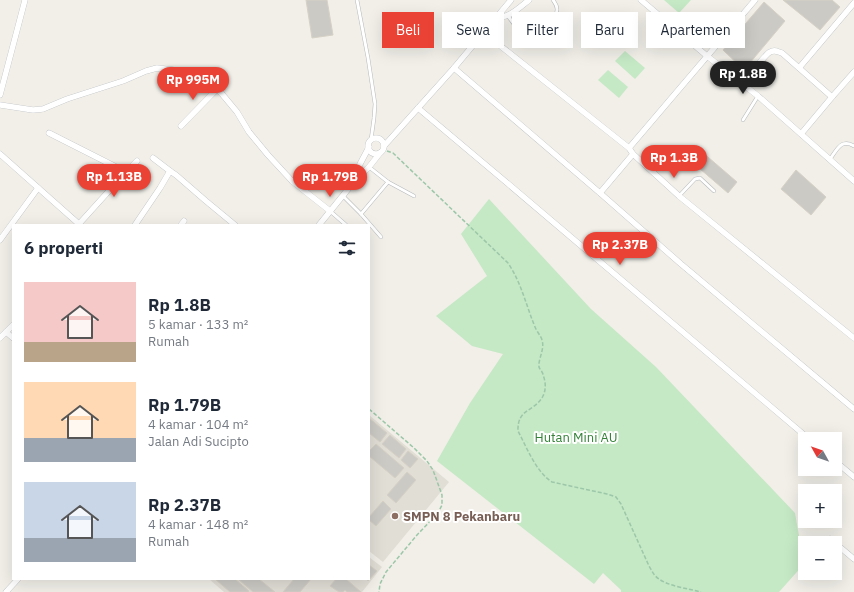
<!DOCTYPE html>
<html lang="id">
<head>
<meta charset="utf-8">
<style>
	:root { --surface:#fff; --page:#f2f2f3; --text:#1f2937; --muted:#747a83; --accent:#ea4335 }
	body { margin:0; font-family:"IBM Plex Sans",sans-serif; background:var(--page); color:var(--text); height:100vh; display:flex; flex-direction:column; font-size:15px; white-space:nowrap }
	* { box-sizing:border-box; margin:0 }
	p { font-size:13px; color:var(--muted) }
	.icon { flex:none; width:22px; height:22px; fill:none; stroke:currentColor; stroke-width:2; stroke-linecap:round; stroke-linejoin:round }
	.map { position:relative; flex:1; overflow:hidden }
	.drawer { position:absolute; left:12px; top:224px; width:358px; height:356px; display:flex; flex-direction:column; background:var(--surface); border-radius:0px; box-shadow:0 4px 16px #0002 }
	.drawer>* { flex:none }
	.hud { position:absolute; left:382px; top:12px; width:380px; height:36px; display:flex; gap:8px }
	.needle { width:26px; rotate:310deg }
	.controls { position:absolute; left:798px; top:432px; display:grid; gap:8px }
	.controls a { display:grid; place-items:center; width:44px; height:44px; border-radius:0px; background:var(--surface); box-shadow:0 4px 16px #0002; font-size:20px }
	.price { position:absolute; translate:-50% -34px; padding:0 9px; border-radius:14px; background:var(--accent); color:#fff; font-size:13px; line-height:26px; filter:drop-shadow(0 1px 2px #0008) }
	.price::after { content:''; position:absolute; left:50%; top:24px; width:12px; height:9px; margin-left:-6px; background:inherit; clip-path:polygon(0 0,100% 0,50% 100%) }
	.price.on { background:#222; color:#fff }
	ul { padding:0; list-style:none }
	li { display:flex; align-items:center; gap:12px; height:100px; padding:0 12px }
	li span { display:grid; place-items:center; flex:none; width:112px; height:80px; border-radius:0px; color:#555 }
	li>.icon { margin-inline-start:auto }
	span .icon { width:48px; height:48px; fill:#fffc; stroke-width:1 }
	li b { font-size:17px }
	h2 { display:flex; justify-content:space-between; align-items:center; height:48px; padding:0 12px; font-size:17px }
	.chip { padding:0 14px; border-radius:0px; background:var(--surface); box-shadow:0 4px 16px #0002; font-size:14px; line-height:36px }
	.chip.on { background:var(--accent); color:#fff }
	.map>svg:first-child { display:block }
	.education { fill:#e1ded6 }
	.green { fill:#c5e8c5 }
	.building { fill:#cccac5; stroke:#d6d1c6 }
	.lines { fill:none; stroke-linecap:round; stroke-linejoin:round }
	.lane-casing { stroke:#b5b8bc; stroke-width:4 }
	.street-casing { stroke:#b5b8bc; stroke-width:6 }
	.path { stroke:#9cc7a9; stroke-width:1.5; stroke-dasharray:4 2; stroke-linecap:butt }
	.lane { stroke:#fff; stroke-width:3 }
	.street { stroke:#fff; stroke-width:5.5 }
	.education-dot { fill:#8d6e63; stroke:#fff; stroke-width:1.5 }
	.labels { text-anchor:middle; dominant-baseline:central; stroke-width:4; stroke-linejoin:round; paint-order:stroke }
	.park-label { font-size:13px; fill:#348238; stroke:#fff }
	.education-label { font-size:13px; font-weight:bold; fill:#785e54; stroke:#fff; text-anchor:start }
</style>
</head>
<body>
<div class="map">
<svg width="854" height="592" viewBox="0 0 854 592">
	<rect width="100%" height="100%" fill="#f1efe8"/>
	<g class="education">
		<path d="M369,415L449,482L383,562L369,551Z"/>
		<path d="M369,557L382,567L362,592H224L209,579H369Z"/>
	</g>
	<g class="green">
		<path d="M664,0H691L679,13Z"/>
		<path d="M625,51L645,68L635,79L615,61Z"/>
		<path d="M608,70L628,87L619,98L598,80Z"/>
		<path d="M489,199L591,309L656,367L795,513L804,564L779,592H621V590L603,573L594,584L437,461L470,403L503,354L472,346L436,316L487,276L461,234Z"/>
	</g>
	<g class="building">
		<path d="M306,0H327L333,35L312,38Z"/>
		<path d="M783,0H832L840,7L820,30Z"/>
		<path d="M764,2L785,21L744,70L723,50Z"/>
		<path d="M694,145L737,182L728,193L685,156Z"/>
		<path d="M796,170L826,197L811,215L781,189Z"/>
		<path d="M369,418L387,433L380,442L369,433Z"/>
		<path d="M390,435L406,449L399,458L382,444Z"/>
		<path d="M376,444L404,468L395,478L369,456V451Z"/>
		<path d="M408,451L418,459L410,468L401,460Z"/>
		<path d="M407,472L416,480L396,503L387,495Z"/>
		<path d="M383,501L391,509L376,526L369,520V517Z"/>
		<path d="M369,565L377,571L368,581L366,579H369Z"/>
		<path d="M215,579H235L249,591L248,592H230Z"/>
		<path d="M238,579H259L275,592H253Z"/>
		<path d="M294,579H311L300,592H283Z"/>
		<path d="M336,579H346L361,592H347L345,590L343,592H339L330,586Z"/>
	</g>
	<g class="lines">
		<g class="lane-casing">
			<g id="lane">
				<path d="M357,0L368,58L375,104L374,118L371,140"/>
				<path d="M508,16C512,21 517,30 523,33C535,39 558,22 557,9C557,5 555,3 553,0"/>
				<path d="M743,120L758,96"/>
				<path d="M830,159C837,150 841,138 854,146"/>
				<path d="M369,167L388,182L414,196"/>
				<path d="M343,196L361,214L381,237"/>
				<path d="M679,196L695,179L700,178L714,191"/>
				<path d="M330,211L346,225"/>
				<path d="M361,214L388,182"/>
			</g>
		</g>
		<g class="street-casing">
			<g id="street">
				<path d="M641,0L707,56L758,96L854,181"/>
				<path d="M496,18C509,18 519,8 529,0"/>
				<path d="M483,32L629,148L633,154L679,196L854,338"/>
				<path d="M454,68L600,193L681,264L854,409"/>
				<path d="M799,68L854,3"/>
				<path d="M743,84C749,77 764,55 770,52C775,49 778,52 782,53L832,97"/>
				<path d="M0,95L25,0"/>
				<path d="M0,105L33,110L43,109L67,99L123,81L146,71L157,68L174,70L198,76L217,89L222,94L237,112L249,132L268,155L292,181L330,211"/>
				<path d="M418,108L506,182L809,439"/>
				<path d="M181,126L217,89"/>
				<path d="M49,133L126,172"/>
				<path d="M801,134L832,97L854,72"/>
				<circle cx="376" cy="146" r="8"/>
				<path d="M384,146L454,68L511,0"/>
				<path d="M629,148L755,0"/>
				<path d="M0,154L80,225"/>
				<path d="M153,158L170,171"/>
				<path d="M355,181L369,167L380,153"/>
				<path d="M600,193L633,154"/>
				<path d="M79,224L126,172L137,161"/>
				<path d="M135,225L160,188L170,171L176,175L206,201L235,225"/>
				<path d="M181,225L184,221"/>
				<path d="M319,225L353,183L360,164L369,147"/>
				<path d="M0,240L38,188"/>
				<path d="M6,332L13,338"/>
				<path d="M0,338L13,325"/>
				<path d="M835,461L854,477"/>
				<path d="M830,539L834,543"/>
				<path d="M835,543L854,559"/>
				<path d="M6,592L18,579"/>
			</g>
		</g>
		<g class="path">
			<path d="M387,151L393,153L508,263C521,282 526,305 535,327C537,332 541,336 542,340C545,349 538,359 539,367C540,370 543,372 543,375C546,382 546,390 543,396C535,412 517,408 518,431C527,448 536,472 552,482L607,494L616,497L621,504L649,566C652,571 654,576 659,579C668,586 690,589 701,592"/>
			<path d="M369,409L414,448L427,461L433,470L442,495V505L438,513L417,535L386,572L380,584L379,592"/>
		</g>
		<use href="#lane" class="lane"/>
		<use href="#street" class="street"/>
	</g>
	<circle class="education-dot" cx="395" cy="516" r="4"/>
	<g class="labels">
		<g class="park-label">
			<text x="576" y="437">Hutan Mini AU</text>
		</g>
		<g class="education-label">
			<text x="403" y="516">SMPN 8 Pekanbaru</text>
		</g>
	</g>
</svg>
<div class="controls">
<a><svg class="needle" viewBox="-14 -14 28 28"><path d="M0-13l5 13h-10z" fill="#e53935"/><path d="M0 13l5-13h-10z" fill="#747a83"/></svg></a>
<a>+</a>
<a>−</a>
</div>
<b class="price on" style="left:743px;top:95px">Rp 1.8B</b>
<b class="price" style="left:193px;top:101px">Rp 995M</b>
<b class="price" style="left:674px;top:179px">Rp 1.3B</b>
<b class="price" style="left:114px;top:198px">Rp 1.13B</b>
<b class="price" style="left:330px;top:198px">Rp 1.79B</b>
<b class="price" style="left:620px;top:266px">Rp 2.37B</b>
<div class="hud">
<a class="chip on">Beli</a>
<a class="chip">Sewa</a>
<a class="chip">Filter</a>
<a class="chip">Baru</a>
<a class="chip">Apartemen</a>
</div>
<section class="drawer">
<h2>6 properti<svg class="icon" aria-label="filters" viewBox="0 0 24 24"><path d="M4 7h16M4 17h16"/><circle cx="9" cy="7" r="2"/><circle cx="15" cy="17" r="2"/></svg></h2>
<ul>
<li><span style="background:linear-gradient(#f6c9c9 75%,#b9a48a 0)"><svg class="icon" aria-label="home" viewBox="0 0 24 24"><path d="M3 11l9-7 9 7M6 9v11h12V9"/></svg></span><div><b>Rp 1.8B</b><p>5 kamar · 133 m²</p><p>Rumah</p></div></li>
<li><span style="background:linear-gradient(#ffd9b3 70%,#9aa5b1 0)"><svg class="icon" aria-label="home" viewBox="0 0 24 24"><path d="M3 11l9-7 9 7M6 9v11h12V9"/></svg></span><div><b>Rp 1.79B</b><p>4 kamar · 104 m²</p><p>Jalan Adi Sucipto</p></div></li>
<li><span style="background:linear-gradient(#c9d6e8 70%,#9aa5b1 0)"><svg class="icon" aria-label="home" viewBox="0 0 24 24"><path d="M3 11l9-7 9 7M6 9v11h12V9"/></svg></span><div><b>Rp 2.37B</b><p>4 kamar · 148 m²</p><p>Rumah</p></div></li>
</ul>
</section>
</div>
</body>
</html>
